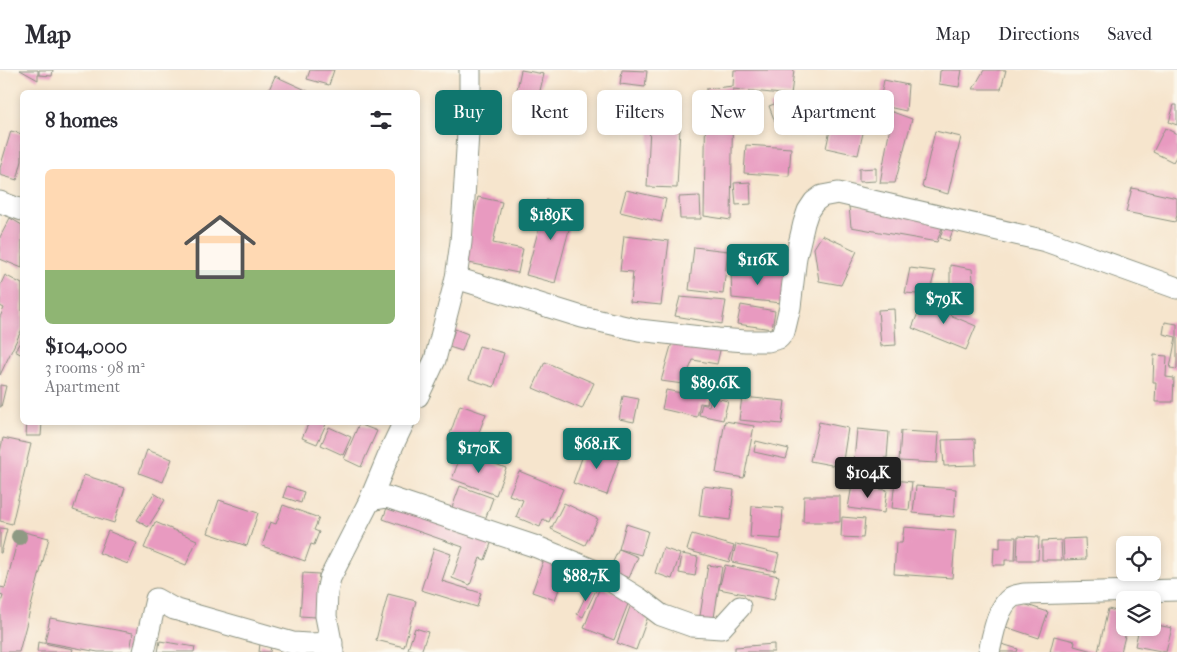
<!DOCTYPE html>
<html lang="en">
<head>
<meta charset="utf-8">
<style>
	:root { --surface:#fff; --page:#f7f7f7; --text:#2b2b33; --muted:#7c7c81; --line:#e1e1e2; --accent:#0f766e }
	body { margin:0; font-family:"IM FELL French Canon",serif; background:var(--page); color:var(--text); height:100vh; display:flex; flex-direction:column; font-size:19px; white-space:nowrap }
	* { box-sizing:border-box; margin:0 }
	p { font-size:16px; color:var(--muted) }
	.icon { flex:none; width:28px; height:28px; fill:none; stroke:currentColor; stroke-width:2; stroke-linecap:round; stroke-linejoin:round }
	.map { position:relative; flex:1; overflow:hidden }
	.panel { position:absolute; left:20px; top:20px; width:400px; height:335px; display:flex; flex-direction:column; background:var(--surface); border-radius:8px; box-shadow:0 2px 8px #0003 }
	.panel>* { flex:none }
	.guide { position:absolute; left:435px; top:20px; width:475px; height:45px; display:flex; gap:10px }
	.tools { position:absolute; left:1116px; top:466px; display:grid; gap:10px }
	.tools a { display:grid; place-items:center; width:45px; height:45px; border-radius:8px; background:var(--surface); box-shadow:0 2px 8px #0003; font-size:25px }
	.price { position:absolute; translate:-50% -42px; padding:0 11px; border-radius:5px; background:var(--accent); color:#fff; font-size:16px; line-height:32px; filter:drop-shadow(0 1px 2px #0008) }
	.price::after { content:''; position:absolute; left:50%; top:30px; width:15px; height:11px; margin-left:-8px; background:inherit; clip-path:polygon(0 0,100% 0,50% 100%) }
	.price.active { background:#222; color:#fff }
	ul { padding:0; list-style:none }
	li { display:grid; align-content:center; gap:10px; height:265px; padding:0 25px }
	li+li { border-top:1px solid var(--line) }
	li span { display:grid; place-items:center; height:155px; border-radius:8px; color:#555 }
	li>.icon { margin-inline-start:auto }
	span .icon { width:90px; height:90px; fill:#fffc; stroke-width:1 }
	li b { font-size:21px }
	h2 { display:flex; justify-content:space-between; align-items:center; height:60px; padding:0 25px; font-size:21px }
	.pill { padding:0 18px; border-radius:8px; background:var(--surface); box-shadow:0 2px 8px #0003; font-size:18px; line-height:45px }
	.pill.active { background:var(--accent); color:#fff }
	header { display:flex; align-items:center; gap:30px; box-sizing:border-box; height:70px; padding:0 25px; background:var(--surface); border-bottom:1px solid var(--line) }
	header strong { font-size:24px }
	nav { display:flex; gap:28px; margin-inline-start:auto; font-size:18px }
	.map>svg:first-child { display:block }
	.building { fill:#e89ac0 }
	.lines { fill:none; stroke-linecap:round; stroke-linejoin:round }
	.street-casing { stroke:#8a9180; stroke-width:23 }
	.street { stroke:#fff; stroke-width:21 }
	.tree { fill:#8e9a83 }
</style>
</head>
<body>
<header>
<strong>Map</strong>
<nav><a>Map</a><a>Directions</a><a>Saved</a></nav>
</header>
<div class="map">
<svg width="1177" height="582" viewBox="0 0 1177 582">
	<rect width="100%" height="100%" fill="#fbf7ec"/>
	<filter id="ink" filterUnits="userSpaceOnUse"><feTurbulence type="fractalNoise" baseFrequency=".02" numOctaves="2"/><feDisplacementMap in="SourceGraphic" scale="10" xChannelSelector="R" yChannelSelector="G"/><feConvolveMatrix kernelMatrix="1 2 1 2 8 2 1 2 1" color-interpolation-filters="sRGB"/></filter>
	<filter id="wash" filterUnits="userSpaceOnUse"><feTurbulence type="fractalNoise" baseFrequency=".0096" numOctaves="4" result="noise"/><feDisplacementMap in="SourceGraphic" scale="20" xChannelSelector="R" yChannelSelector="G"/><feGaussianBlur stdDeviation="1.12" result="paint"/><feColorMatrix in="noise" values="0 0 0 0 0 0 0 0 0 0 0 0 0 0 0 0 0 1.4 0 .05"/><feComposite in="paint" operator="in"/></filter>
	<g filter="url(#wash)">
		<rect width="100%" height="100%" fill="#f6e5cd"/>
		<g id="blocks">
			<g class="building">
				<path d="M20,0H38V10Z"/>
				<path d="M39,0H53L52,6L39,5Z"/>
				<path d="M310,0H334L329,15L307,9Z"/>
				<path d="M521,0L544,4L538,29L516,24Z"/>
				<path d="M622,0L647,1L645,17L620,14Z"/>
				<path d="M734,0H794L791,25L733,19L731,150L704,146L706,19L733,16Z"/>
				<path d="M943,0H962L959,17L939,14L940,1Z"/>
				<path d="M984,0H1006L1001,19H973Z"/>
				<path d="M275,6L308,21L307,22H268Z"/>
				<path d="M884,10L908,15L906,41L879,35Z"/>
				<path d="M792,27L798,43L775,52L769,36Z"/>
				<path d="M836,34L868,41L858,85L826,78Z"/>
				<path d="M1174,35H1177V55L1169,52Z"/>
				<path d="M651,36L681,37L677,118L647,117Z"/>
				<path d="M872,36L888,39L886,61L868,56Z"/>
				<path d="M890,41L912,49L895,113H880L889,62Z"/>
				<path d="M1165,58L1177,64V85L1173,92L1153,82Z"/>
				<path d="M11,61L22,64V91L17,110L0,105V98Z"/>
				<path d="M935,61L961,67L948,124L922,117Z"/>
				<path d="M746,75L791,78L789,106L744,103Z"/>
				<path d="M876,98V111L859,112V99Z"/>
				<path d="M750,112L751,134L736,135L734,113Z"/>
				<path d="M1132,118L1177,128V145L1175,152L1126,142Z"/>
				<path d="M626,120L666,129L661,152L620,142Z"/>
				<path d="M700,126L701,149H680L679,127Z"/>
				<path d="M478,127L502,132L493,173L523,179L518,203L464,192Z"/>
				<path d="M547,129L575,137L555,213L526,205Z"/>
				<path d="M849,136L947,143L937,172L851,157Z"/>
				<path d="M947,146L957,149L949,171L940,168Z"/>
				<path d="M10,148L22,155V198L0,189V167Z"/>
				<path d="M822,165L857,181L841,215L819,211L814,178Z"/>
				<path d="M624,166L669,171L661,235L630,232L633,202L620,201Z"/>
				<path d="M694,177L728,181L723,224L689,220Z"/>
				<path d="M950,195L972,199L974,220L966,228L950,232Z"/>
				<path d="M910,198L935,201L929,225L905,223Z"/>
				<path d="M731,202H785L782,233L732,228Z"/>
				<path d="M5,205L22,214V259L0,305V247L4,238L0,236V216Z"/>
				<path d="M680,227L726,231L722,254L675,246Z"/>
				<path d="M936,232L952,239L950,245L976,256L966,280L912,258L922,233L933,238Z"/>
				<path d="M741,235L775,241L772,259L737,254Z"/>
				<path d="M894,239L896,275L881,276L878,240Z"/>
				<path d="M1165,252L1177,254V299L1170,298L1176,267L1163,264Z"/>
				<path d="M455,259L468,264L462,281L449,277Z"/>
				<path d="M22,268V285L15,281Z"/>
				<path d="M673,269L721,276L717,294L693,290L683,314L661,311Z"/>
				<path d="M479,276L504,283L494,317L469,309Z"/>
				<path d="M1154,285L1167,286L1166,307L1174,308L1173,332H1155L1156,312H1153Z"/>
				<path d="M545,292L594,313L582,339L533,318Z"/>
				<path d="M718,301L734,306L727,328L711,324Z"/>
				<path d="M0,315L6,316L1,337H0Z"/>
				<path d="M687,316L710,321L707,334L700,333L697,347L662,339L666,320L686,324Z"/>
				<path d="M623,326L639,329L634,352L619,349Z"/>
				<path d="M711,327L728,331L723,350L699,345L702,334L709,336Z"/>
				<path d="M742,327L785,331L782,354L739,350Z"/>
				<path d="M460,335L486,344L473,378L448,370Z"/>
				<path d="M725,351L754,356L744,408L716,403Z"/>
				<path d="M27,352H42L41,366H26Z"/>
				<path d="M309,352H327L317,374L302,368Z"/>
				<path d="M819,352L848,358L842,397L810,391Z"/>
				<path d="M359,354L377,361L361,397L344,389Z"/>
				<path d="M329,357L351,367L343,385L321,375Z"/>
				<path d="M857,359L889,362L887,388H884L883,397L879,396L878,403L853,401Z"/>
				<path d="M901,361L939,363L937,393L899,391Z"/>
				<path d="M3,368L31,374L12,454L0,451V382Z"/>
				<path d="M975,369L976,395L944,396L942,370Z"/>
				<path d="M756,371L789,379L786,389L754,382Z"/>
				<path d="M587,374L620,386L607,425L573,413Z"/>
				<path d="M147,380L172,389L163,412L139,403Z"/>
				<path d="M462,382L506,398L496,425L452,409Z"/>
				<path d="M519,401L563,419L549,452L543,449L540,457L516,447L523,430L509,425Z"/>
				<path d="M84,405L125,418L114,453L73,440Z"/>
				<path d="M895,410L912,412L909,440L892,438Z"/>
				<path d="M852,415L887,420L884,443L848,438Z"/>
				<path d="M287,416L304,422L301,433L283,427Z"/>
				<path d="M460,416L493,428L483,455L450,443Z"/>
				<path d="M703,416L734,420L730,450L699,446Z"/>
				<path d="M916,416L956,419L954,447L913,443Z"/>
				<path d="M154,423L165,430L148,457L137,450Z"/>
				<path d="M804,426H840V452H803Z"/>
				<path d="M219,430L258,443L247,476L208,463Z"/>
				<path d="M389,432L493,468L485,490L480,488L470,515L452,508L463,477L383,449Z"/>
				<path d="M564,433L598,449L585,475L551,459Z"/>
				<path d="M283,435L319,448L314,460L319,462L314,475L311,474L305,491L262,476L270,452L276,454Z"/>
				<path d="M752,436L783,438L781,469L750,467Z"/>
				<path d="M842,447L865,449L863,468L841,467Z"/>
				<path d="M155,452L197,470L186,495L144,478Z"/>
				<path d="M626,454L648,461L641,485L619,479L638,487L629,508L609,500L619,479Z"/>
				<path d="M904,457L956,461L952,508L894,504L896,473H902Z"/>
				<path d="M0,458L7,459L1,483H0Z"/>
				<path d="M20,461L49,468L19,582H0V536L3,526L0,525V517L5,518Z"/>
				<path d="M108,461L137,473L128,494L99,483Z"/>
				<path d="M692,464L734,476L729,492L687,480Z"/>
				<path d="M1018,466L1039,467L1038,490H1017Z"/>
				<path d="M1000,467H1016L1015,490H1005V495H993L994,477L1000,478Z"/>
				<path d="M1085,468L1086,489L1064,490L1063,469Z"/>
				<path d="M1061,470L1062,490H1042V471Z"/>
				<path d="M736,474L779,484L775,501L732,492Z"/>
				<path d="M434,478L451,484L442,511L481,523L477,537L421,520Z"/>
				<path d="M663,478L680,484L672,509L655,503Z"/>
				<path d="M682,484L698,487L695,506L679,503Z"/>
				<path d="M544,489L567,497L555,530L532,522Z"/>
				<path d="M708,495L722,497L713,554L699,552Z"/>
				<path d="M725,495L779,506L774,530L719,519Z"/>
				<path d="M303,503L319,504L316,547L300,546Z"/>
				<path d="M590,517L596,520L583,547L577,544Z"/>
				<path d="M600,517L630,529L614,570L584,558Z"/>
				<path d="M388,524L416,531L404,577L376,570Z"/>
				<path d="M1015,531L1048,542L1039,568L1006,557Z"/>
				<path d="M631,534L650,541L636,580L617,573Z"/>
				<path d="M1108,539L1125,543V558H1127L1121,582H1098Z"/>
				<path d="M50,548L133,563L130,582H98L45,572Z"/>
				<path d="M1152,554L1172,558L1166,582L1135,576L1139,558H1152Z"/>
				<path d="M415,558L428,562L421,582L408,579Z"/>
				<path d="M1054,566L1075,571L1074,576L1096,582H1050Z"/>
				<path d="M160,571L195,577L194,582H158Z"/>
				<path d="M38,572L73,579L72,582H37Z"/>
				<path d="M260,574L271,576L270,582H259Z"/>
				<path d="M774,574V582H735V577Z"/>
				<path d="M1002,574L1018,579L1017,582H1000Z"/>
			</g>
		</g>
	</g>
	<g filter="url(#ink)">
		<use href="#blocks" fill-opacity="0" stroke="#8a9180" stroke-width="1"/>
		<g class="lines">
			<g class="street-casing">
				<g id="street">
					<path d="M0,132L22,140"/>
					<path d="M456,208L582,247L639,260L718,269L746,271H768L779,268L784,262L790,237L796,187L804,153L808,141L814,132L822,126L838,123L1046,171L1177,218"/>
					<path d="M418,326L435,290L456,208L461,172L464,128L470,30V0"/>
					<path d="M370,430L387,427L537,477L595,501L640,529L661,545L692,556L721,558L740,537"/>
					<path d="M144,582L156,529L174,539L293,573L308,574L332,573"/>
					<path d="M333,582L326,546L327,522L330,508L370,430L393,375L404,352"/>
					<path d="M989,582C993,566 997,537 1012,527C1015,525 1020,525 1024,524L1177,520"/>
				</g>
			</g>
			<use href="#street" class="street"/>
		</g>
		<circle class="tree" cx="19" cy="467" r="8"/>
	</g>
</svg>
<div class="tools">
<a><svg class="icon" aria-label="locate" viewBox="0 0 24 24"><circle cx="12" cy="12" r="6"/><path d="M12 2v4M12 18v4M2 12h4M18 12h4"/></svg></a>
<a><svg class="icon" aria-label="layers" viewBox="0 0 24 24"><path d="M12 4l9 5-9 5-9-5zM3 14l9 5 9-5"/></svg></a>
</div>
<b class="price" style="left:551px;top:171px">$189K</b>
<b class="price" style="left:758px;top:216px">$116K</b>
<b class="price" style="left:944px;top:255px">$79K</b>
<b class="price" style="left:715px;top:339px">$89.6K</b>
<b class="price" style="left:597px;top:400px">$68.1K</b>
<b class="price" style="left:479px;top:404px">$170K</b>
<b class="price active" style="left:868px;top:429px">$104K</b>
<b class="price" style="left:586px;top:532px">$88.7K</b>
<div class="guide">
<a class="pill active">Buy</a>
<a class="pill">Rent</a>
<a class="pill">Filters</a>
<a class="pill">New</a>
<a class="pill">Apartment</a>
</div>
<section class="panel">
<h2>8 homes<svg class="icon" aria-label="filters" viewBox="0 0 24 24"><path d="M4 7h16M4 17h16"/><circle cx="9" cy="7" r="2"/><circle cx="15" cy="17" r="2"/></svg></h2>
<ul>
<li><span style="background:linear-gradient(#ffd9b3 65%,#8fb573 0)"><svg class="icon" aria-label="home" viewBox="0 0 24 24"><path d="M3 11l9-7 9 7M6 9v11h12V9"/></svg></span><div><b>$104,000</b><p>3 rooms · 98 m²</p><p>Apartment</p></div></li>
</ul>
</section>
</div>
</body>
</html>
